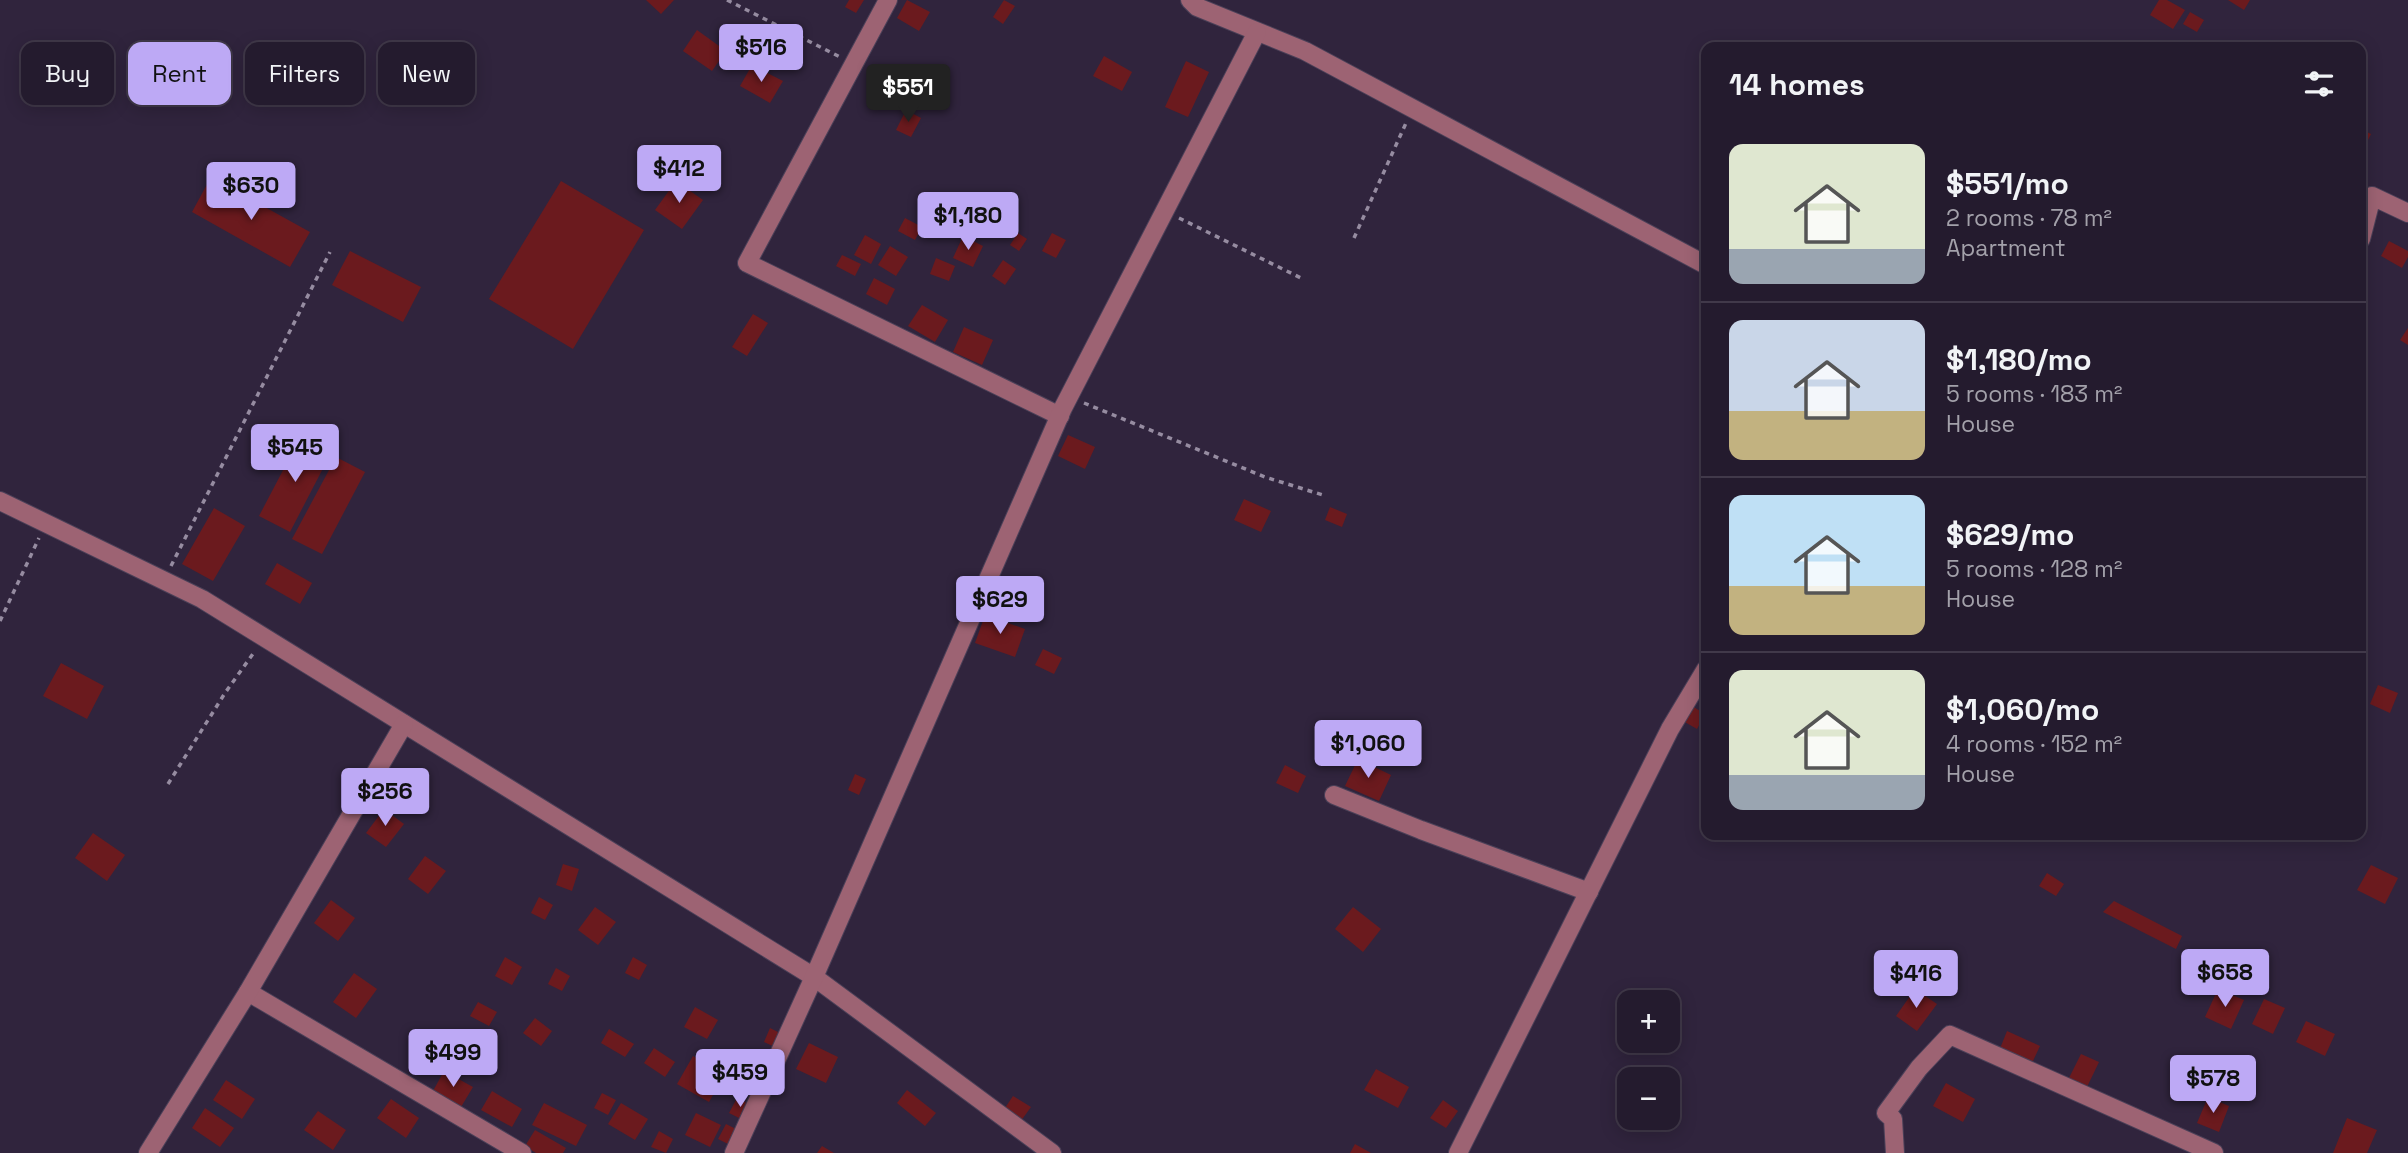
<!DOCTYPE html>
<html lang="en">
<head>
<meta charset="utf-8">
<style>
	:root { --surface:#241b2e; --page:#30283a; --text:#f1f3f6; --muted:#a3a1aa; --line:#41394a; --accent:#bda9f5 }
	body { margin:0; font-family:"Space Grotesk",sans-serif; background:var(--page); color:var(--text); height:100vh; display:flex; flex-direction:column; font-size:26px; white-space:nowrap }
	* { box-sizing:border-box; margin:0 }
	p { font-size:23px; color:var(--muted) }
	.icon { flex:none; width:38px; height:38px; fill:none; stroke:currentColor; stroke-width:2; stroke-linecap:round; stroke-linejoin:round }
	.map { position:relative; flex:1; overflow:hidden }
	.sheet { position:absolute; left:1701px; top:42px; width:665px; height:798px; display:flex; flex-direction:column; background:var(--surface); border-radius:14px; box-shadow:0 4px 18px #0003,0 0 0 2px var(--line) }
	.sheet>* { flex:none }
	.banner { position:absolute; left:21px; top:42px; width:665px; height:63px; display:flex; gap:14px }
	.buttons { position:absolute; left:1617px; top:990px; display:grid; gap:14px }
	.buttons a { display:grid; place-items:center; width:63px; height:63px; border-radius:14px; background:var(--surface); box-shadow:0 4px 18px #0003,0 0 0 2px var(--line); font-size:35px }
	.price { position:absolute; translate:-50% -60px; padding:0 16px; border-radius:7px; background:var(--accent); color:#111; font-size:23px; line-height:46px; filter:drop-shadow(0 2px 4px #0008) }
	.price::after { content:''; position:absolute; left:50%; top:42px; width:21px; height:16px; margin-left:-10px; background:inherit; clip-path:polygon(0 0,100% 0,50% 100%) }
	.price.active { background:#222; color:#fff }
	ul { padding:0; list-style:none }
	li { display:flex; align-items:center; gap:21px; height:175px; padding:0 28px }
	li+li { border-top:2px solid var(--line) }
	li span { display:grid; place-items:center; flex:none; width:196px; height:140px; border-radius:14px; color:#555 }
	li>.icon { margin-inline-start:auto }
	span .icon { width:84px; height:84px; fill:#fffc; stroke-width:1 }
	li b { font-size:30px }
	h2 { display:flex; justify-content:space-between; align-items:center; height:84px; padding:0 28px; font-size:30px }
	.tag { padding:0 24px; border-radius:14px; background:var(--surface); box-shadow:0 4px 18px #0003,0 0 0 2px var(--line); font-size:24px; line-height:63px }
	.tag.active { background:var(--accent); color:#111 }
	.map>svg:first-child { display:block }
	.building { fill:#6b1a1e }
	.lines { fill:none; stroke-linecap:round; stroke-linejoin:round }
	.minor-casing { stroke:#4b4058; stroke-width:20 }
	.path { stroke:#968ca1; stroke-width:3.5; stroke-dasharray:5 5; stroke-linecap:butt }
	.minor { stroke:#9d6373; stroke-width:18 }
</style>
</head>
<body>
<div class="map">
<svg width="2408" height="1153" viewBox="0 0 2408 1153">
	<rect width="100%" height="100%" fill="#30243d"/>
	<g class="building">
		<path d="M646,0H674L661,14Z"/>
		<path d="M849,0H864L856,13L845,7Z"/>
		<path d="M907,0L930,12L919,31L897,18Z"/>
		<path d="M1004,0L1015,6L1003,24L993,17Z"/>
		<path d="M2159,0H2167L2185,10L2173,29L2150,15Z"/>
		<path d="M2228,0H2250L2244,10Z"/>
		<path d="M2190,12L2204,20L2197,32L2183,24Z"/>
		<path d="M697,30L726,51L712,71L683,51Z"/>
		<path d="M1104,56L1132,72L1122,91L1093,76Z"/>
		<path d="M1186,61L1209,72L1188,117L1165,107Z"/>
		<path d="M752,65L783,81L770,103L740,86Z"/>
		<path d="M906,110L921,118L911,137L896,130Z"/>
		<path d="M2361,129L2371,134L2361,154Z"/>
		<path d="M211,177L310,232L290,267L192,212Z"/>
		<path d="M561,181L644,230L573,349L489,299Z"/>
		<path d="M676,181L703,200L682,229L655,210Z"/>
		<path d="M905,218L922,227L915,240L898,231Z"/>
		<path d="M994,222L1002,226L995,238L987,233Z"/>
		<path d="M1018,233L1027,239L1019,251L1010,245Z"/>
		<path d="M1052,233L1066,240L1056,258L1042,251Z"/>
		<path d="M865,235L881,244L871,264L854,255Z"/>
		<path d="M963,236L983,246L973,267L953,258Z"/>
		<path d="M2389,241L2408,251V257L2402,268L2381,256Z"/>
		<path d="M890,246L908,257L896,276L878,265Z"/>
		<path d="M350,251L421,287L403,322L332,285Z"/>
		<path d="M842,255L861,264L855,276L836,266Z"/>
		<path d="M936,258L955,266L949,281L930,274Z"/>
		<path d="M1003,260L1016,269L1005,285L992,276Z"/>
		<path d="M874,278L895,289L887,305L866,294Z"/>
		<path d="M922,305L948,320L935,342L908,326Z"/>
		<path d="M753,314L768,323L747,356L732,347Z"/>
		<path d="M964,327L993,340L982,365L953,352Z"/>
		<path d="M2408,328V345L2400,340Z"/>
		<path d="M1068,435L1095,447L1085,469L1058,456Z"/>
		<path d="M301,436L332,451L290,532L259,516Z"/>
		<path d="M336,457L365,472L322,554L292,539Z"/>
		<path d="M1244,499L1271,511L1261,532L1234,520Z"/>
		<path d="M1330,507L1347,514L1342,527L1325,520Z"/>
		<path d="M214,508L245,526L213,581L182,564Z"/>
		<path d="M277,563L312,583L300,604L265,584Z"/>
		<path d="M985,615L1025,629L1015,657L975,643Z"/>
		<path d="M1043,649L1062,658L1054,674L1035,665Z"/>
		<path d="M61,663L104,686L87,719L43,696Z"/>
		<path d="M2378,685L2398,693L2390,713L2370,704Z"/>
		<path d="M1692,706L1705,714L1697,729L1683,721Z"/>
		<path d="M1358,759L1391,775L1379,801L1345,786Z"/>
		<path d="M1285,765L1306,776L1298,793L1276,783Z"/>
		<path d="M398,768L419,783L401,807L381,792Z"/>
		<path d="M855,774L866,779L859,795L848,790Z"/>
		<path d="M384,809L404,824L386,847L366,833Z"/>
		<path d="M93,833L125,855L107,881L75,858Z"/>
		<path d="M425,856L446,871L428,894L408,879Z"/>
		<path d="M563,864L579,869L572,891L556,885Z"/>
		<path d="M2371,865L2398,878L2385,904L2357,890Z"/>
		<path d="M2047,873L2064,884L2056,896L2039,886Z"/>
		<path d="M539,897L553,905L545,920L531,913Z"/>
		<path d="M331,900L355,918L338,941L314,923Z"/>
		<path d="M2114,901L2182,936L2176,949L2103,912Z"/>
		<path d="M595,907L616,922L598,945L578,930Z"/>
		<path d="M1353,907L1381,929L1363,952L1335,929Z"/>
		<path d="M505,957L522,967L512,985L495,976Z"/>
		<path d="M633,957L647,965L639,980L625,973Z"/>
		<path d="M556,968L570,976L562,991L548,984Z"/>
		<path d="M354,973L377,989L356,1018L333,1002Z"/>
		<path d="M1915,989L1937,1004L1917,1031L1896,1016Z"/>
		<path d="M2218,989L2244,1000L2231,1029L2205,1017Z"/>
		<path d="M2264,999L2285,1008L2273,1034L2252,1024Z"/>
		<path d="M478,1002L497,1012L489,1026L470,1016Z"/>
		<path d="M695,1007L718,1020L707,1039L684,1027Z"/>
		<path d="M535,1018L552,1031L541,1046L523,1033Z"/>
		<path d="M2306,1021L2335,1034L2325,1056L2296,1042Z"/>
		<path d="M770,1028L784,1035L777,1048L764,1042Z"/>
		<path d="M609,1029L634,1044L625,1057L601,1043Z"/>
		<path d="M2007,1031L2040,1046L2031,1065L1999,1051Z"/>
		<path d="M809,1043L838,1057L826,1083L796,1069Z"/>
		<path d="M654,1048L675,1062L665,1077L644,1063Z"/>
		<path d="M2081,1054L2099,1062L2087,1087L2069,1078Z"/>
		<path d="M693,1056L725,1074L709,1102L677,1084Z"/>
		<path d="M1376,1069L1409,1087L1398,1108L1364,1090Z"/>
		<path d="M444,1071L473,1087L461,1107L433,1091Z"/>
		<path d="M226,1080L255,1099L242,1119L213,1100Z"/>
		<path d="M1946,1083L1975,1099L1963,1122L1933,1106Z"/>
		<path d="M907,1090L936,1113L925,1126L897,1103Z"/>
		<path d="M492,1091L522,1109L512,1127L481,1110Z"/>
		<path d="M602,1093L616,1100L608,1115L594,1108Z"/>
		<path d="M1013,1096L1031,1107L1018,1125L1001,1114Z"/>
		<path d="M2208,1097L2229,1106L2219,1132L2197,1123Z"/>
		<path d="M737,1098L751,1105L743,1120L729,1113Z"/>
		<path d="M391,1099L419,1118L406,1138L377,1118Z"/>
		<path d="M1443,1100L1458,1111L1446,1128L1430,1118Z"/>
		<path d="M544,1103L587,1125L576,1146L532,1125Z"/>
		<path d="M621,1103L648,1119L635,1140L608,1124Z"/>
		<path d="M205,1108L234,1128L220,1147L192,1128Z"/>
		<path d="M318,1111L346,1130L333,1150L304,1130Z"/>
		<path d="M696,1113L721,1125L710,1147L685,1135Z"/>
		<path d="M2347,1118L2377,1130L2367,1153H2333Z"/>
		<path d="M726,1124L740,1131L732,1146L718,1139Z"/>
		<path d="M535,1130L566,1148L563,1153H536L525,1146Z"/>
		<path d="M659,1131L673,1139L666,1153L651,1147Z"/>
		<path d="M1355,1144L1371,1153H1350Z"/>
		<path d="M822,1146L834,1153H817Z"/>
	</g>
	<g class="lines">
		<g class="minor-casing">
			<g id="minor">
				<path d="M888,0L747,263L1060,416"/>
				<path d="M1190,0L1197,7L1305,51L1706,265"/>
				<path d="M2361,239L2372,196L2408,213"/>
				<path d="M0,501L202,599L814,977L1052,1153"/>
				<path d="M1334,795L1421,830L1589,892"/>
				<path d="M248,992L522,1153"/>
				<path d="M148,1153L248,992L404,724"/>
				<path d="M734,1153L814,977L1063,408L1257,32"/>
				<path d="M1458,1153L1670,729L1706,669"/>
				<path d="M1895,1153L1893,1119L1886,1113L1919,1068L1950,1035L2214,1153"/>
			</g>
		</g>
		<g class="path">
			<path d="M727,0L840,57"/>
			<path d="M1179,218L1301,278"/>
			<path d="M1354,238L1406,123"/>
			<path d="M1084,403L1265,477L1326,496"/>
			<path d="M171,566L330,252"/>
			<path d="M0,621L39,538"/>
			<path d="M168,784L225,693L255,651"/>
		</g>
		<use href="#minor" class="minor"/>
	</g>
</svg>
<div class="buttons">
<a>+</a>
<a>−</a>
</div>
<b class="price" style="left:761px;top:84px">$516</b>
<b class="price active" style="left:908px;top:124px">$551</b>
<b class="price" style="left:679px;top:205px">$412</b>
<b class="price" style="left:251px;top:222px">$630</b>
<b class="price" style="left:968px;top:252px">$1,180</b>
<b class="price" style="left:295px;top:484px">$545</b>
<b class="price" style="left:1000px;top:636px">$629</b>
<b class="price" style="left:1368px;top:780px">$1,060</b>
<b class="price" style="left:385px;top:828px">$256</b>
<b class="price" style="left:2225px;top:1009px">$658</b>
<b class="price" style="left:1916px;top:1010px">$416</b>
<b class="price" style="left:453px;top:1089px">$499</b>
<b class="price" style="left:740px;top:1109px">$459</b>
<b class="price" style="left:2213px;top:1115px">$578</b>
<div class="banner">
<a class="tag">Buy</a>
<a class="tag active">Rent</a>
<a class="tag">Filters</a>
<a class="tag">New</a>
</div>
<section class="sheet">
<h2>14 homes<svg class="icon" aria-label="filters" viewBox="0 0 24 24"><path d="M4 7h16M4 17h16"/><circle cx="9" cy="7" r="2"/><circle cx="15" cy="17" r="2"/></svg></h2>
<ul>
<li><span style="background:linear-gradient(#dfe7d0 75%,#9aa5b1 0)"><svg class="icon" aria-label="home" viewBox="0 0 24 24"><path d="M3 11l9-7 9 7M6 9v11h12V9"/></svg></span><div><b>$551/mo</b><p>2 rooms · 78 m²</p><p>Apartment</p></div></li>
<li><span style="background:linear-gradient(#c9d6e8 65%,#c2b280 0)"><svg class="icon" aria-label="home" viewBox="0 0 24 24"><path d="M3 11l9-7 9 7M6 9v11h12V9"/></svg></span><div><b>$1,180/mo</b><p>5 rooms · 183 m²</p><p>House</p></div></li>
<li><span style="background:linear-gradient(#bfe0f5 65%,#c2b280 0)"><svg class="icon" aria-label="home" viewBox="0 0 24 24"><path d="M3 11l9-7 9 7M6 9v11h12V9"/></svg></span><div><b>$629/mo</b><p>5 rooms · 128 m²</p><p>House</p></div></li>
<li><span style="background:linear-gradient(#dfe7d0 75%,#9aa5b1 0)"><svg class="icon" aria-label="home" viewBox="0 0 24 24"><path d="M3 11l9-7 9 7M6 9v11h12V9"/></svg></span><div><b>$1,060/mo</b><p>4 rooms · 152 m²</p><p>House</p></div></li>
</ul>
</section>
</div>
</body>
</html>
